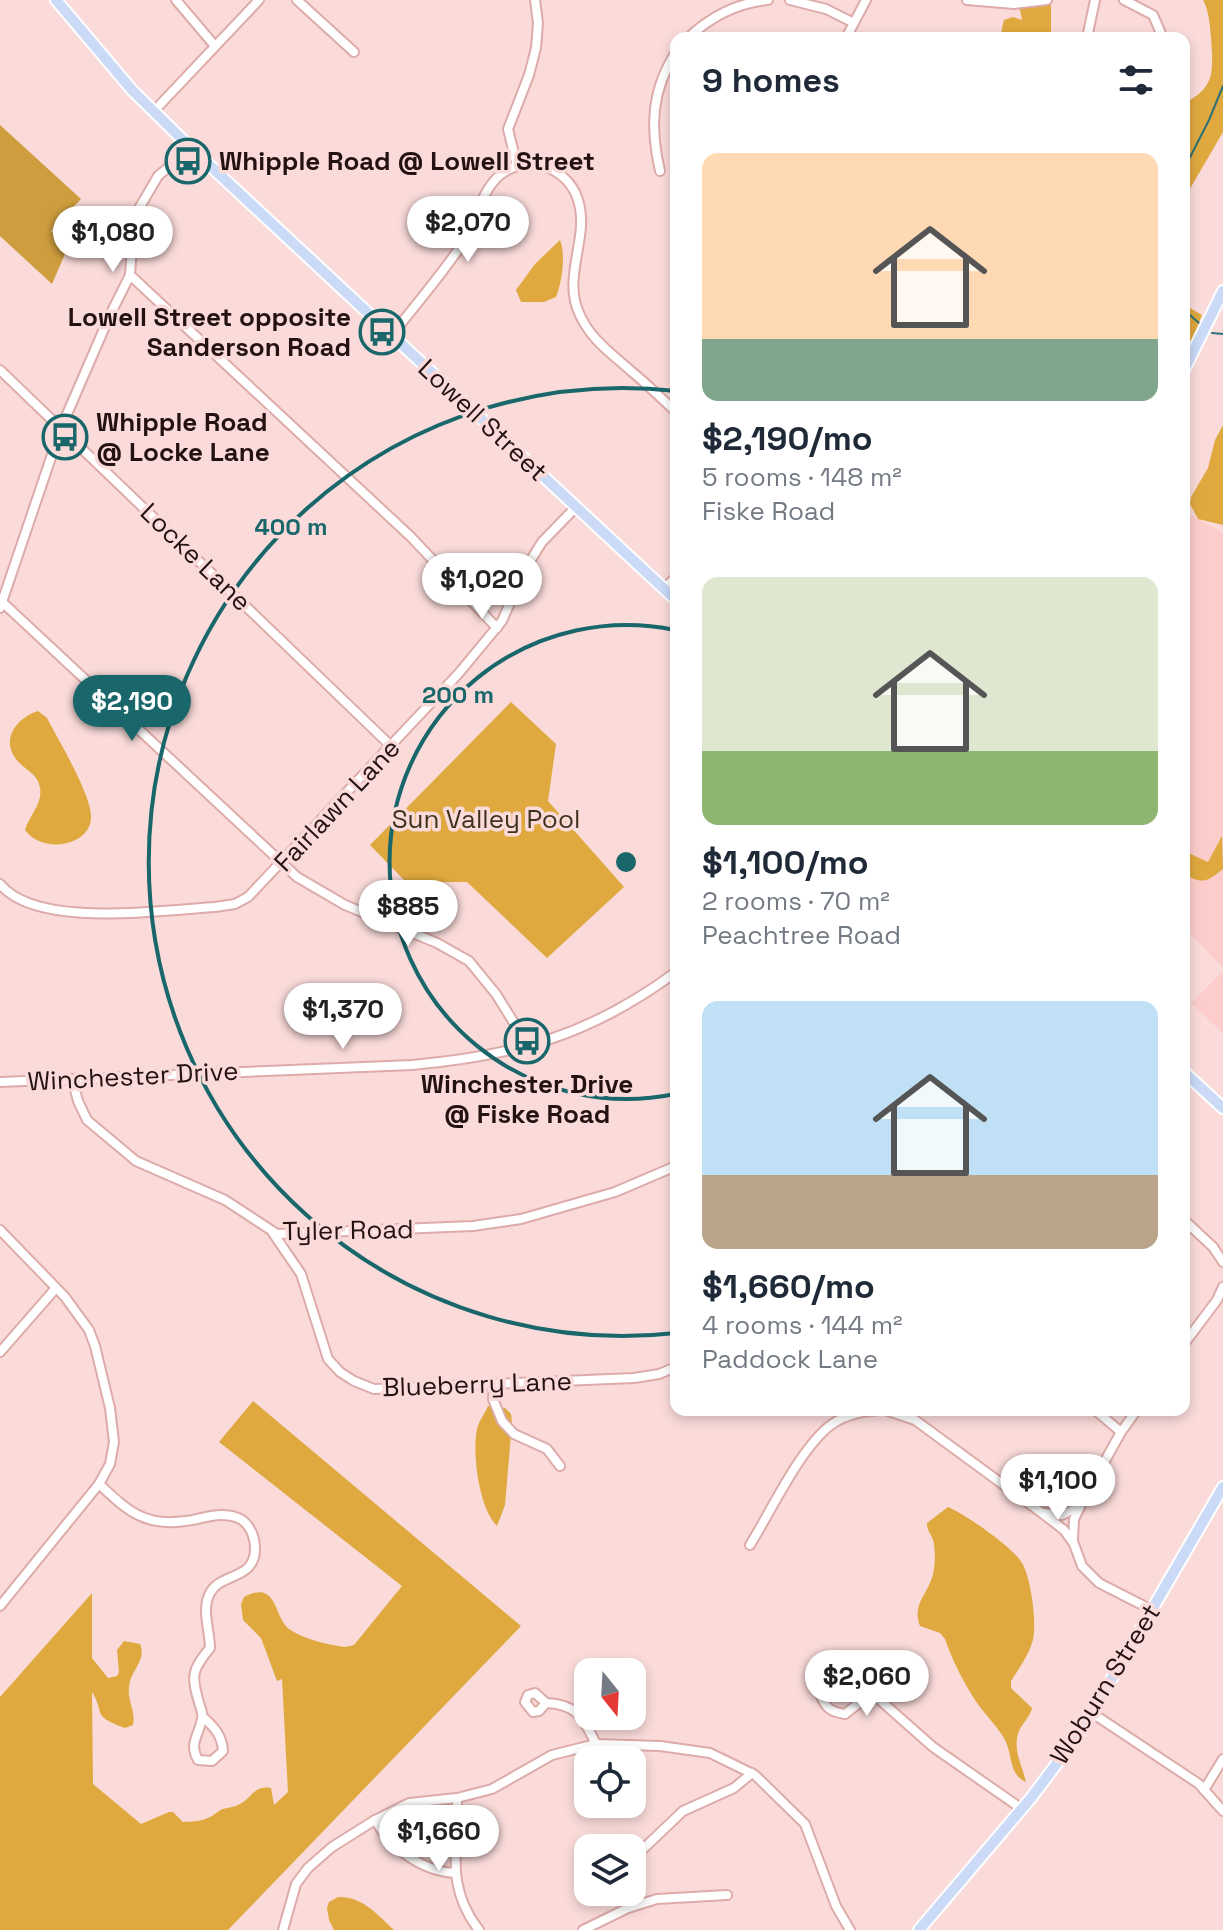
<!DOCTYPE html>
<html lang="en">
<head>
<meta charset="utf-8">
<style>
	:root { --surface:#fff; --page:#f6f6f7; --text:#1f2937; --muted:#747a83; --accent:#19676b }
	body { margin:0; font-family:"Space Grotesk",sans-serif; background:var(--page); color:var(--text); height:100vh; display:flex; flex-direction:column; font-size:30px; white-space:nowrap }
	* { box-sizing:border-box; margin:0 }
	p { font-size:26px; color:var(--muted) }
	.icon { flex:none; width:44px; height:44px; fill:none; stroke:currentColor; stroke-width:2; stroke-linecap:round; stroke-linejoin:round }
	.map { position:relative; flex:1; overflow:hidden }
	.side { position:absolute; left:670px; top:32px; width:520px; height:1384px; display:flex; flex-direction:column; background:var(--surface); border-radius:16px; box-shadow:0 4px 12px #0003 }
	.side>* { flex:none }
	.needle { width:52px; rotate:162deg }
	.fabs { position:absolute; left:574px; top:1658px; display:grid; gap:16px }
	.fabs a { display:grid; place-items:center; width:72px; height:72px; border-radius:16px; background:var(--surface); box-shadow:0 4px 12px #0003; font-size:40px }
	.price { position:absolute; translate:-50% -68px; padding:0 18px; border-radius:28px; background:#fff; color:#222; font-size:26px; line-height:52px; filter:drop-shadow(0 2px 4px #0008) }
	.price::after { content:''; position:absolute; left:50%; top:48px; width:24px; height:18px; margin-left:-12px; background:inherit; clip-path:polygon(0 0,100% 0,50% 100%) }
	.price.active { background:var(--accent); color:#fff }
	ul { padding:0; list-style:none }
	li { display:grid; align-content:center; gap:16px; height:424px; padding:0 32px }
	li span { display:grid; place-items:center; height:248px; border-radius:16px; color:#555 }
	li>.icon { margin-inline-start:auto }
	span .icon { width:144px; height:144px; fill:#fffc; stroke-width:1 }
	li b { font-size:34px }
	h2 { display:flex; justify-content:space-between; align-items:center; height:96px; padding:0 32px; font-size:34px }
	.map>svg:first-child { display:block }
	.built { fill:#fdcdcb }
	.green { fill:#dfa93f }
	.forest { fill:#ce9d3e }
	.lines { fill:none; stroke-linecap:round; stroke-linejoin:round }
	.stream { stroke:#2d7176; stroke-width:2 }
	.minor-casing { stroke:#ddaba9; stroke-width:12 }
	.major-casing { stroke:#fff; stroke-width:14 }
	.minor { stroke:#fff; stroke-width:8 }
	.major { stroke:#cadaf7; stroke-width:10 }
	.ring { fill:none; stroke:#19676b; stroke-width:4 }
	.labels { text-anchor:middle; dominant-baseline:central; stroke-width:7; stroke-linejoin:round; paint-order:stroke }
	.poi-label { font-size:26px; font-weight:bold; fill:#241212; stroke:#fadbda; text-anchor:start }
	.street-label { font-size:26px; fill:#241212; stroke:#fadbda }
	.park-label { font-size:26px; fill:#3f331e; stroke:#fadbda }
	.centre { fill:#19676b; stroke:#fadbda; stroke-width:4 }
	.ring-label { font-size:24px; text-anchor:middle; font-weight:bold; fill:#19676b; stroke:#fadbda; stroke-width:7; stroke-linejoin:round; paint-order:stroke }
</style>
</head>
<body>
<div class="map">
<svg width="1223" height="1930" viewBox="0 0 1223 1930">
	<rect width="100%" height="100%" fill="#fadbda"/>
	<g class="built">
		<path d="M1184,511L1223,533V968L1184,927Z"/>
		<path d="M1223,971V1033L1191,1003Z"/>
	</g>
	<g class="green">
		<path d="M1018,0H1051V38H1000L1004,20L1013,17L1022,20Z"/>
		<path d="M1203,0H1223V132L1184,199V103C1216,88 1213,70 1211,38C1210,26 1209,10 1203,0Z"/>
		<path d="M906,32L944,33L968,38H874L880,33Z"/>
		<path d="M560,240C566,256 562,281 556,297L544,302H521L516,290L535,264Z"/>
		<path d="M1184,295L1190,308L1202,315L1184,361Z"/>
		<path d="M1223,425V525L1198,519L1190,504L1191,497L1208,468L1215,440Z"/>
		<path d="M511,702L556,744L548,801L624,887L547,958L467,882H406L370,845Z"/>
		<path d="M38,711L47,718C58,739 90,793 91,815C93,846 43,855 25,830C29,816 43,803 40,788C38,773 24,770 16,759C0,739 18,717 38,711Z"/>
		<path d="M1222,836L1223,869C1208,880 1205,886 1184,874V851L1208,862Z"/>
		<path d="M253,1401L521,1626L228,1930H0V1697L92,1593V1658L108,1678L117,1676L119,1672L117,1650L124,1641L140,1644C147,1661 130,1671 129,1687C127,1700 136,1711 133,1725L125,1728C90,1715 106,1714 92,1692L93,1784L141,1824L169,1812H173L183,1822C201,1821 206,1821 219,1811C225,1807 232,1808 238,1805C252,1799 253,1785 271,1788L274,1805L288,1792L282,1679L277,1681L261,1638L243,1620L241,1604L244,1597C278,1579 273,1616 289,1629C303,1639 328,1645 345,1647L354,1645L402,1586L219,1442Z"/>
		<path d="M488,1406L505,1408L511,1414L512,1423L505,1505L497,1526C479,1508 472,1454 477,1429C479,1421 485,1413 488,1406Z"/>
		<path d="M948,1507C965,1514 1014,1548 1022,1563C1031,1578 1038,1626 1032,1643C1028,1656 1018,1670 1011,1681V1688L1032,1708C1030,1717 1023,1722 1019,1731C1012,1749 1022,1764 1026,1782C1008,1774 1013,1755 1005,1740C997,1725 984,1714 975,1700C963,1681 952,1660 945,1639L940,1633L920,1626C912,1605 926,1596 932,1578C935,1570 936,1549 933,1540C930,1532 927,1531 927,1523Z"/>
		<path d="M338,1897C362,1896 378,1915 394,1930H334L329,1920L327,1908L329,1902Z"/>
	</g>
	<path class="forest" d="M0,125L81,199L51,231L68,247L52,284L0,236Z"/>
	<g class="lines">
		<g class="stream">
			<path d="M1184,169L1209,120L1223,86"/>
			<path d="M1184,310L1199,323"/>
			<path d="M1212,333L1223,334"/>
		</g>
		<g class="minor-casing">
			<g id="minor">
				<path d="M176,0L215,46"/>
				<path d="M297,0L354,52"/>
				<path d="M790,0L826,9L854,23"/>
				<path d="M967,0L1014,4L1047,0"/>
				<path d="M1124,0L1153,15L1163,38"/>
				<path d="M688,38C710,17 738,3 768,0"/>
				<path d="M846,38L866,0"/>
				<path d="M1087,38L1095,0"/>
				<path d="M155,110L259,0"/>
				<path d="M517,166L508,129L529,75L536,48L538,23L535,0"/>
				<path d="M660,171C650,128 651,91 676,52"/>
				<path d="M130,275L411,537L497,628"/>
				<path d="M392,335C415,305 441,276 462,244C476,223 480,192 500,175C527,153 568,167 578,200C590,237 562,276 579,313C590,339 611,353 631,371C647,384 661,398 676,412"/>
				<path d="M0,370L391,746"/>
				<path d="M664,589L676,577"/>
				<path d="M2,602L297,877L345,905L437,943L469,961L496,994L529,1047"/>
				<path d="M0,608L61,428L110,315L130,275L134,217L158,176L191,148"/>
				<path d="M0,884C36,929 161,910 215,907L235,904L248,897L459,673L502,621L524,571L542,542L576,507"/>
				<path d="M72,1079L78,1101L87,1120L136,1161L225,1200L277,1234L473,1226L521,1219L615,1192L676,1166"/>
				<path d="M0,1082L412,1065C518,1055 589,1036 676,972"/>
				<path d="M1184,1220L1213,1247L1223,1262"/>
				<path d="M0,1230L65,1297L89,1330L95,1346L110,1408L114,1442L110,1464L99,1484L0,1606"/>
				<path d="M273,1233L301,1274L328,1359L340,1372L354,1381L374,1389L634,1378L659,1374L676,1367"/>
				<path d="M1184,1344L1217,1300L1223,1287"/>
				<path d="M0,1352L56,1288"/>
				<path d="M494,1385L493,1399L502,1421L514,1434L547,1449L560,1466"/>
				<path d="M885,1410L915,1420L1042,1513L1064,1530L1074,1544L1082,1566L1099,1583L1152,1610"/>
				<path d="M1095,1410L1121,1432"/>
				<path d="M99,1484C127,1510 144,1527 185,1521C197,1520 209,1515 221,1515C231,1515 242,1517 248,1526C253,1533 255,1541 255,1549C255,1580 220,1573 210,1593C201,1609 210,1631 210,1648C191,1671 191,1676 200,1706C201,1708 203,1715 202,1718C200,1734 188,1743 198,1760L212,1761L223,1751C222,1735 214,1727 203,1717"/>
				<path d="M1044,1513L1062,1515L1080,1506L1121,1432L1137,1410"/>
				<path d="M1073,1540L1074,1519L1080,1507"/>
				<path d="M750,1545C771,1511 798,1453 827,1428C841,1416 862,1411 880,1410"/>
				<path d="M872,1693L850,1677C837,1680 829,1685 821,1696C826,1709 832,1712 845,1714L872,1693L933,1747L1022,1809"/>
				<path d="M546,1703L535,1693L528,1695L525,1702L533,1712L539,1711L546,1703C577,1704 583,1718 596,1744"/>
				<path d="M1092,1713L1199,1784L1223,1811"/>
				<path d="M1204,1790L1223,1759"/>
				<path d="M457,1798C458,1848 445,1887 479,1930"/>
				<path d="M375,1820C391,1848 421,1871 455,1873"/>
				<path d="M632,1876L641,1851L683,1811L734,1788L752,1773"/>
				<path d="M628,1908L629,1892"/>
				<path d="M283,1930L296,1884L308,1868L332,1847L375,1820L409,1803L457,1798L492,1789L552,1755L596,1744L660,1746L710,1753L755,1775L805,1824L836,1906L850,1930"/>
				<path d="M583,1930L628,1908L657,1899L727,1895"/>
			</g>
		</g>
		<g class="major-casing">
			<g id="major">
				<path d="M56,0L132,90L191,148L676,600"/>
				<path d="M1184,370L1223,291"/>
				<path d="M1184,1072L1223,1108"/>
				<path d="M919,1930L1031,1798L1082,1730L1223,1487"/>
			</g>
		</g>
		<use href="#minor" class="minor"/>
		<use href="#major" class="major"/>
	</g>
	<g class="ring">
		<path d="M675 1094A237 237 0 1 1 675 630"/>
		<path d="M676 1333A474 474 0 1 1 676 391"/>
	</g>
	<defs>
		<g id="bus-ring" transform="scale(2.3)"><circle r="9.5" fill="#fadbda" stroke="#19676b" stroke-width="1.5"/><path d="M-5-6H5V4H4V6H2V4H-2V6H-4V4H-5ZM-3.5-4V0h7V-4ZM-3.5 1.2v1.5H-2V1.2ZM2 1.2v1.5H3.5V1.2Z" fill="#19676b"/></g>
	</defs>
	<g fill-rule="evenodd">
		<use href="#bus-ring" x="188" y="161"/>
		<use href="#bus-ring" x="382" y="332"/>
		<use href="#bus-ring" x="65" y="437"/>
		<use href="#bus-ring" x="527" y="1041"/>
	</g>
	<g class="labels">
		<g class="poi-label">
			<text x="219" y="161">Whipple Road @ Lowell Street</text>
			<text x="351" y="317" text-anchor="end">Lowell Street opposite<tspan x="351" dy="30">Sanderson Road</tspan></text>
			<text x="96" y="422">Whipple Road<tspan x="96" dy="30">@ Locke Lane</tspan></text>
			<text x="527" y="1084" text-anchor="middle">Winchester Drive<tspan x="527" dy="30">@ Fiske Road</tspan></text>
		</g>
		<g class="street-label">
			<text transform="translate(483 420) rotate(43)">Lowell Street</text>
			<text transform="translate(196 557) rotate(44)">Locke Lane</text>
			<text transform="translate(337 805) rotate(-47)">Fairlawn Lane</text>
			<text transform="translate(133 1076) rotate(-3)">Winchester Drive</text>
			<text transform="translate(348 1230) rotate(-1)">Tyler Road</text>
			<text transform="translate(477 1384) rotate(-2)">Blueberry Lane</text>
			<text transform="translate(1105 1684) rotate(-58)">Woburn Street</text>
		</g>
		<g class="park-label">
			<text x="486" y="819">Sun Valley Pool</text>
		</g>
	</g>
	<circle cx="626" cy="862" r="12" class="centre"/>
	<g class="ring-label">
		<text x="291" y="535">400 m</text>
		<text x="458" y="703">200 m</text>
	</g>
</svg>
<div class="fabs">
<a><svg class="needle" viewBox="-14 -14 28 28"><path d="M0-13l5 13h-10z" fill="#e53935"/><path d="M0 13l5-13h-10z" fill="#747a83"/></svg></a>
<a><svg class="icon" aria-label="locate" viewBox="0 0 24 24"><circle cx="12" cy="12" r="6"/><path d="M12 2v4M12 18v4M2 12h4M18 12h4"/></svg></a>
<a><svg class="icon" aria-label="layers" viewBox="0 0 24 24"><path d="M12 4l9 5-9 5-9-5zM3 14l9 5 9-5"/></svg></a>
</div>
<b class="price" style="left:468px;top:264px">$2,070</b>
<b class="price" style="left:113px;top:274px">$1,080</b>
<b class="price" style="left:482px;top:621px">$1,020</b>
<b class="price active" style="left:132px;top:743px">$2,190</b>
<b class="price" style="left:408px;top:948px">$885</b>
<b class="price" style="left:343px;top:1051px">$1,370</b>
<b class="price" style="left:1058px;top:1522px">$1,100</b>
<b class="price" style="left:867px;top:1718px">$2,060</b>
<b class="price" style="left:439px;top:1873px">$1,660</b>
<section class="side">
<h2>9 homes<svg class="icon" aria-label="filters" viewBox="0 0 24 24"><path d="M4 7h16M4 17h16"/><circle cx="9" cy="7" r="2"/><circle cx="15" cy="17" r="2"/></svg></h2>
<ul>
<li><span style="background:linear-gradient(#ffd9b3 75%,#7fa58c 0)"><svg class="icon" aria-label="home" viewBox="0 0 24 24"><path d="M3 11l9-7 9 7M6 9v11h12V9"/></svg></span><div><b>$2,190/mo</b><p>5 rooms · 148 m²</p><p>Fiske Road</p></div></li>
<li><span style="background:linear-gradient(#dfe7d0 70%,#8fb573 0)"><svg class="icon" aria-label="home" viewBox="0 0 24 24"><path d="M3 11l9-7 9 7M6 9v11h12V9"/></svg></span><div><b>$1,100/mo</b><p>2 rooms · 70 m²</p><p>Peachtree Road</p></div></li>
<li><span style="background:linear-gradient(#bfe0f5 70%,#b9a48a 0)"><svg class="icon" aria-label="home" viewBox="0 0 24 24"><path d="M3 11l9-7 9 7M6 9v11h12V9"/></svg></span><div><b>$1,660/mo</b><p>4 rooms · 144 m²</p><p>Paddock Lane</p></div></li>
</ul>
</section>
</div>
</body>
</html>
